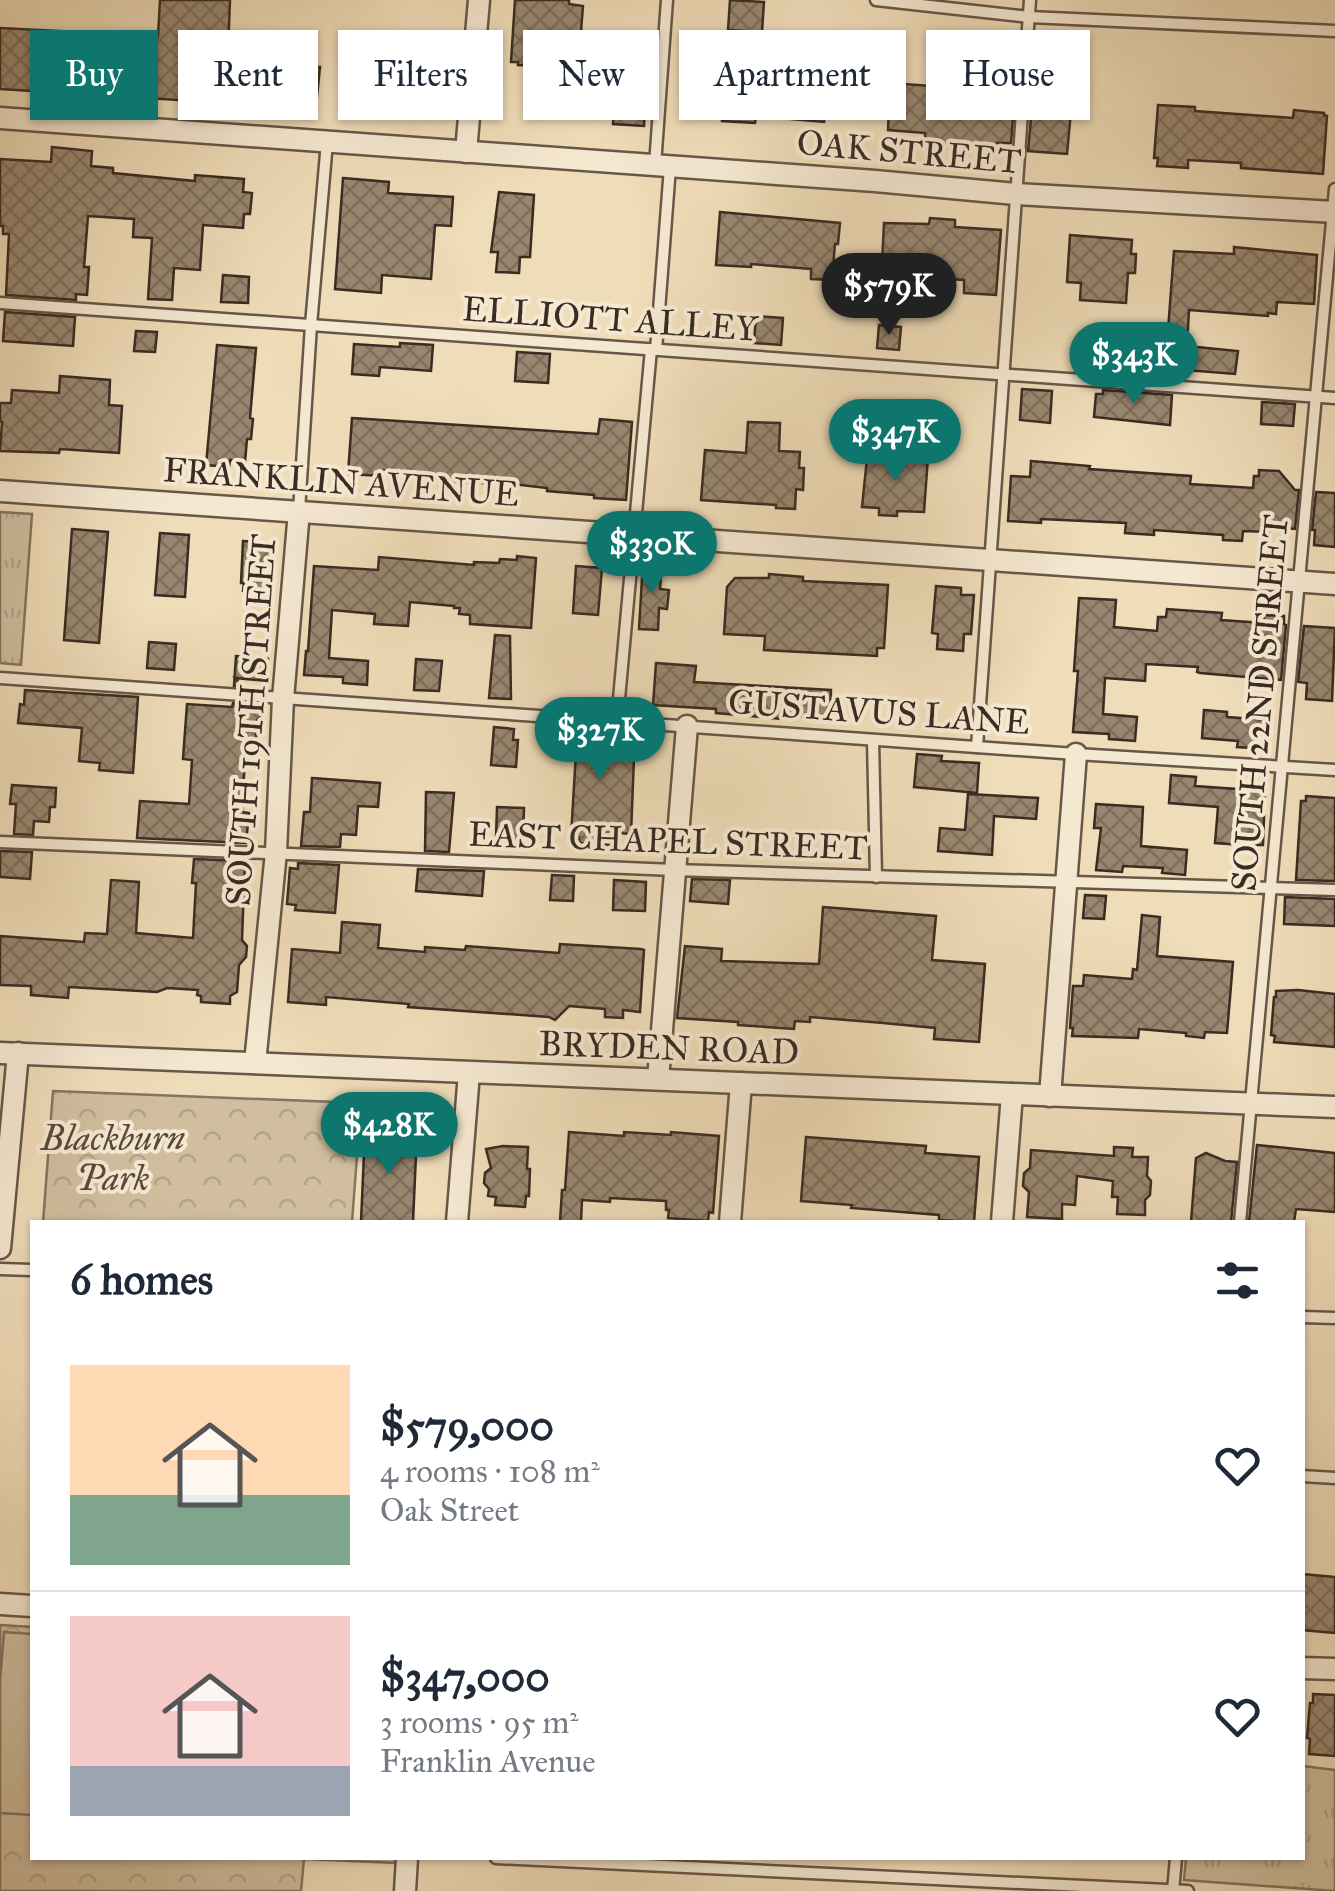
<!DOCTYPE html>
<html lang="en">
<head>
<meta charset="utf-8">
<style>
	:root { --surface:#fff; --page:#f6f6f7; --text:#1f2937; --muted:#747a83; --line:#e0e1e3; --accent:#0f766e }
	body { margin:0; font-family:"IM FELL Great Primer",serif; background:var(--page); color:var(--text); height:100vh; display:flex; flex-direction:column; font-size:38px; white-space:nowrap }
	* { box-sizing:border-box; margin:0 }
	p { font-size:32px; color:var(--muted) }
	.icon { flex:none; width:55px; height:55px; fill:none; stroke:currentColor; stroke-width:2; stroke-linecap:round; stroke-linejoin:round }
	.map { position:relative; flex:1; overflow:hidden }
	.details { position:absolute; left:30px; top:1220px; width:1275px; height:640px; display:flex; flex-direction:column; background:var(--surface); border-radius:0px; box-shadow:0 2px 8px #0004 }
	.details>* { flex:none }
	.guide { position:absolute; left:30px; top:30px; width:1275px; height:90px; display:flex; gap:20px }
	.price { position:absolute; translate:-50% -85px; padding:0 22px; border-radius:35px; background:var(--accent); color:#fff; font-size:32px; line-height:65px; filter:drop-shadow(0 2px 5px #0008) }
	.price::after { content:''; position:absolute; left:50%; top:60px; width:30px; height:22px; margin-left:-15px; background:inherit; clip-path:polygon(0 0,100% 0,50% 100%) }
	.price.on { background:#222; color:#fff }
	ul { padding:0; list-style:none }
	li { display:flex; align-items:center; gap:30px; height:250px; padding:0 40px }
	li+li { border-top:2px solid var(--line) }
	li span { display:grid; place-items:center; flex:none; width:280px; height:200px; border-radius:0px; color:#555 }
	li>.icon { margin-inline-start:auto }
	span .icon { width:120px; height:120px; fill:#fffc; stroke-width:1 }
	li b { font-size:42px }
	h2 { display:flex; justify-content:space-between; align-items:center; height:120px; padding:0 40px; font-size:42px }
	.chip { padding:0 35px; border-radius:0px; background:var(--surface); box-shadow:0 2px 8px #0004; font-size:35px; line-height:90px }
	.chip.on { background:var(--accent); color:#fff }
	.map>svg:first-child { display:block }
	.grass { fill:url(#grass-tufts); stroke:#857461; stroke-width:2.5 }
	.forest { fill:url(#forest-crowns); stroke:#857461; stroke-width:2.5 }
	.garden { fill:#d0be9f; stroke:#857461; stroke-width:2.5 }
	.building { fill:url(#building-cross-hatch); stroke:#3a2b23; stroke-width:2.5 }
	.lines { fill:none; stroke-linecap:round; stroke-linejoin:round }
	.service-casing { stroke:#675748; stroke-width:15 }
	.minor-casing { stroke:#675748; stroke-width:25 }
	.service { stroke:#f5e8d1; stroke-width:10 }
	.minor { stroke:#f5e8d1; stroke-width:20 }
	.labels { text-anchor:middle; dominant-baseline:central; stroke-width:8; stroke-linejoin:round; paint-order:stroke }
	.street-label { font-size:35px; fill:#3a2b23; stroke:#f5e8d1 }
	.park-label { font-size:35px; font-style:italic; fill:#58483c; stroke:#f5e8d1 }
</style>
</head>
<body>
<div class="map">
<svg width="1335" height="1891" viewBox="0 0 1335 1891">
	<defs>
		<pattern id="grass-tufts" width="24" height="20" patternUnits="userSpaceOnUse" patternTransform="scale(2.5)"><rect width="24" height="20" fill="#d0be9f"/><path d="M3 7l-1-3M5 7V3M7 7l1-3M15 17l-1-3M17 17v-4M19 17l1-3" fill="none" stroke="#b3a389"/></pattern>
		<pattern id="forest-crowns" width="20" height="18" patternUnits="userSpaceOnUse" patternTransform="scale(2.5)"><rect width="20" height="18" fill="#d0be9f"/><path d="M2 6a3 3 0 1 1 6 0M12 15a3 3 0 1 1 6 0" fill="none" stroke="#b3a389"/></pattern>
		<pattern id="building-cross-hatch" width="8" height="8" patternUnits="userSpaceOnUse" patternTransform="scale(2.5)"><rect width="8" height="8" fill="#988770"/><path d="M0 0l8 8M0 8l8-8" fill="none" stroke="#7d6f5c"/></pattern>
	</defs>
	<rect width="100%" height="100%" fill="#efdcb8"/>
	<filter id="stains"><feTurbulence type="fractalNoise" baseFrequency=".002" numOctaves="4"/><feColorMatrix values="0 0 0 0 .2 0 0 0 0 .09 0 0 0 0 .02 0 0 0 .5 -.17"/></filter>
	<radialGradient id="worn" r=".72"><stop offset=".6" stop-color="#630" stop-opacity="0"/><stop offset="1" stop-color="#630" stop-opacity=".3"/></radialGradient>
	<g class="grass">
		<path d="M0,512L32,514L21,665L0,663Z"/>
		<path d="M1303,1766L1335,1770V1891L1184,1880L1186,1858H1302Z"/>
	</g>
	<g class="forest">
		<path d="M53,1091L361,1103L352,1222H43Z"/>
		<path d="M0,1625L32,1627V1858H396V1863L304,1859L301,1891H0Z"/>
	</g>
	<path class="garden" d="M4,1632L32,1634V1815L0,1813V1681Z"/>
	<g class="building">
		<path d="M160,0H230L226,103L0,89V28L158,36Z"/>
		<path d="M515,0H569V4L583,6L578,69L553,70L552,73L534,72L535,66L518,65V62H511Z"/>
		<path d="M730,0L764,2L762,32L728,30Z"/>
		<path d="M620,37L649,39L644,126L613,124Z"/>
		<path d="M286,66L320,67L315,116L287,114L288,104H285Z"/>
		<path d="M932,72L958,74L956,96L980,97L979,103L1014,105L1011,143H996V147L966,146L925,141V133L888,130L890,83L931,86Z"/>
		<path d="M1035,75L1074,79L1067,154L1028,151Z"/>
		<path d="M785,81L828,85L824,122L756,116L755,123L722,121L725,82L785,86Z"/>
		<path d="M1158,105L1195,107V111L1293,118L1294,110L1324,113V115L1327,116L1323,174L1241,168V163L1188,160V168L1157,166L1158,158H1154Z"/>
		<path d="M52,147L92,151L91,166L113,168V173L195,181V175L244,179L243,192L252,193L250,214H244L243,228L203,225L200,270L174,268L172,300L148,299L152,238L133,237L134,219L88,216L84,267H89L87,295L76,294V300L6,295L9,234H3V226H0V159L51,162Z"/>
		<path d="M343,178L389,182L388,193L453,197L451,226L435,225L431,279L382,275L381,293L335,289Z"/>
		<path d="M499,192L534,195L530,257H520L519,273L496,272L498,252H491Z"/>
		<path d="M720,212L840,223L838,244H835L832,280L811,279V269L751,264V267L716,265Z"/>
		<path d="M930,218L955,220V227L1001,230L996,295L964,293V280L912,277L911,282L891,281L892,265L882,264L884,223L929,224Z"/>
		<path d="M1070,235L1132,240L1131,254H1136L1135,273H1128L1126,303L1080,300L1081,283L1067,282Z"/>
		<path d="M1234,247L1317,255L1314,304L1277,302L1276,314L1268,313V316L1189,310L1187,346L1238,351L1235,374L1173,369V378L1104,373L1105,343L1162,346V343H1167L1174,251L1234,254Z"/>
		<path d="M223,275L249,277L248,303L221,302Z"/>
		<path d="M5,312L75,317L73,346L3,341Z"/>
		<path d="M756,316L783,318L781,345L754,343Z"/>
		<path d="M879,325L901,327L899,350L877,348Z"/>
		<path d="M136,331L157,332L155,352L134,351Z"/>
		<path d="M400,343L433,345L431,371L380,367L379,376L352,374L354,344L400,347Z"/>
		<path d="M217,345L256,348L250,418L253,419L251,439H247L245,462L230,460L229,467L206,465Z"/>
		<path d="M517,352L550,354L548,383L515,381Z"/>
		<path d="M60,376L110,380L109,405L122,406L119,453L60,449L59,453L0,451L2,422L0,421V403H11L12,390L59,393Z"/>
		<path d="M1022,389L1052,391L1050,423L1020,420Z"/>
		<path d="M1103,390L1172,395L1170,425L1094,417L1096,394H1103Z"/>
		<path d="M1262,402L1295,404L1293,426L1261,424Z"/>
		<path d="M352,418L598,434L600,419L632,422L626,500L594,498V495L547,491V488L521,485L427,480V473L383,470L382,476L348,474Z"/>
		<path d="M748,422L780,423L779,451L800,452L799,468H804L803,490L796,489L795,509L776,508V505L701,500L705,450L746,453Z"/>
		<path d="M873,454L928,457L924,512L897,511V516L879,515V508L862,507L867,458H873Z"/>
		<path d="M1031,461L1090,466L1089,469L1191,476L1190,484L1253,488L1254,476H1259V470L1279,471L1295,490H1299L1295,529L1269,527V532L1243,531L1242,541L1223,540V535L1154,530V535L1125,533L1126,523L1041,519V523L1008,521L1011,476L1030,477Z"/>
		<path d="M1316,492L1335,493V547L1314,545L1315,530H1312Z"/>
		<path d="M72,529L108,532L99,643L64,640Z"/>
		<path d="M160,533L189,535L185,597L155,595Z"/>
		<path d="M243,541L274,543L271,596L250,595V592L243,591L244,583H241Z"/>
		<path d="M517,556L536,558L531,628L470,624V615L459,614L460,608H454V606L410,602L408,626L374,624L375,614L332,610L329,658L368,661L367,685L343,683V677L304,675L306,651H308L314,566L378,570L379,557L474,565V562L499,563L500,559L517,560Z"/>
		<path d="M643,562L662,563L660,589L669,590L667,609L659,608L658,630L639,629Z"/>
		<path d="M576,566L602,568L598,615L573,613Z"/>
		<path d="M769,574L803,577V581L888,585L884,648H877V656L764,650L765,636L724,634L727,587L735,578H769Z"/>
		<path d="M936,586L961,588V595H974L971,634H964L963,651L937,649L938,634L932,633Z"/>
		<path d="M1079,598L1116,600L1114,627L1157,631L1158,617H1166L1167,609L1222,613L1221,620L1264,623V615L1284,616V624L1286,625L1281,680L1200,673L1197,672L1198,667L1146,664L1145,681L1105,678L1103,714L1137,717L1135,741L1109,739V734L1073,732L1078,671H1074Z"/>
		<path d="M1304,626L1335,628L1332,701L1306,699L1307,683L1298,682Z"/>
		<path d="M495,635L510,636L511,699L489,698Z"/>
		<path d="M149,642L176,644L174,670L147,668Z"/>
		<path d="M236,656L268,659L267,681L235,678L242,686H234Z"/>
		<path d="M416,659L442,661L439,691L414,690Z"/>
		<path d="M656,663L696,666L694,682L831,690L830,717L793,716V720L716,713V709L653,705Z"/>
		<path d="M25,690L138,697L133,773L99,770L100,763L79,761L82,728L18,723L20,704L24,705Z"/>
		<path d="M233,703L258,705L265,713L257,720L256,740L246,739L242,812L249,813L246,843L137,838L140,801L189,804L192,760L183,759L187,704L232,707Z"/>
		<path d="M1204,710L1227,712V717L1269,720L1267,749L1237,747L1238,741L1202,738Z"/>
		<path d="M494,727L514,729L513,740H518L516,767L491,765Z"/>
		<path d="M552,727L635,733L631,834L618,833V846L579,843V837H571L576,752L550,751Z"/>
		<path d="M917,754L942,756L941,761L979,763L977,793L914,787Z"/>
		<path d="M1171,775L1196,777L1195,786L1265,791L1263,845H1256V846L1215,843L1218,807L1169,803Z"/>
		<path d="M312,778L380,783L378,807L358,806L356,835L341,834L340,847L301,846L304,812H310Z"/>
		<path d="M12,785L56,788L55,807H50L49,822L34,821L33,835L14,834L16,804H10Z"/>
		<path d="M426,792L454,793L449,852L425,851Z"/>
		<path d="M968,794L1038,798L1036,819L994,816L992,855L938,851L940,828L965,830Z"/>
		<path d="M1306,796L1335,798V881L1296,880L1301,801H1306Z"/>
		<path d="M1096,804L1143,807L1141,846L1187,850L1185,875L1162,873L1163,868L1123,866L1122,872L1096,870L1101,828H1094Z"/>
		<path d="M497,807L524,808L523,840L496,838Z"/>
		<path d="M0,851L32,852L30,879L0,877Z"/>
		<path d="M194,859L245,861L242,940L247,946L246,957L239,965L237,992L230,996V1004L201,1002V996L197,995L198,990L167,988L157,992L69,987L68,998L31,995V986L0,985V936L84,942L85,933L107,934L111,880L139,882L136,933L193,938L196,883H192Z"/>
		<path d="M298,863L339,865L335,913L295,910L296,905L287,904L290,868L298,869Z"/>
		<path d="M418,869L484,871L482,896L416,891Z"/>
		<path d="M552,875L574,876L573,901L550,900Z"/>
		<path d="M692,879L730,880L728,904L690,901Z"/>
		<path d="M614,880L646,882L645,911L613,910Z"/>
		<path d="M1085,895L1106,896L1104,919L1083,918Z"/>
		<path d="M1285,897L1335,899V926L1284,924Z"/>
		<path d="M823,907L936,916L932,960L985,964L979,1042L934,1039L935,1028L883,1023L810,1017V1022L795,1021L794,1029L738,1025V1022L677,1018L685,946L722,949L721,961L819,964Z"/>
		<path d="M1142,915L1160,917L1157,956L1233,962L1227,1033L1205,1032L1204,1038L1186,1036V1033L1139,1029L1138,1038L1072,1036L1073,1028H1070L1073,986H1083L1084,975L1132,979L1133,969L1137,970Z"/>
		<path d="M342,922L380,925L378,948L425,952V947L465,950L466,946L559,953L560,944L641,949L644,950L640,1012L623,1010V1018L605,1017V1009L569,1006L555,1020L549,1017L408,1007L409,1004L326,997V1005L288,1002L292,949L340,953Z"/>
		<path d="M1298,990L1335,994V1047L1274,1042L1275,1036L1271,1035L1274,997H1276V991Z"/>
		<path d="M365,1131L417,1133L413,1222H361Z"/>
		<path d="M569,1132L624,1136V1132L671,1135V1132L719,1136L713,1213L709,1212L708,1221L668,1218L669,1210H666V1201L610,1198V1202L582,1200L581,1222H560L562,1190H565Z"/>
		<path d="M806,1137L926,1146L925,1153L979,1157L974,1222L939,1220V1215L851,1208L852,1205L801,1201Z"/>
		<path d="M1257,1145L1335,1153V1212L1296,1209L1294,1222H1249Z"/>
		<path d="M503,1146L528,1147L527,1169H530L529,1196H526L525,1207L495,1205L496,1197L488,1196L489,1189L484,1183L485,1173L491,1168L486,1149Z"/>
		<path d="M1114,1147L1133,1148L1132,1157H1148L1147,1176L1151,1181L1150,1195L1145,1200V1215L1117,1214L1118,1197H1112L1113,1181L1077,1176L1075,1205L1062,1204V1219L1027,1217L1029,1192L1023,1186L1024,1173L1030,1168L1031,1150L1114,1156Z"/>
		<path d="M1206,1153L1225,1161L1237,1162L1231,1222H1191L1196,1158Z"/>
		<path d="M1302,1574L1335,1577V1633L1302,1630Z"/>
		<path d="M1313,1694L1335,1695V1756L1309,1754L1310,1739L1307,1738L1310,1703H1313Z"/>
	</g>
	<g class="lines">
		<g class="service-casing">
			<g id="service">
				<path d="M876,0L1029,17L1335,31"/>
				<path d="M655,165L667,0"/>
				<path d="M0,303L1335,398"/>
				<path d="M656,350L670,167"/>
				<path d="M299,511L311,325L327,142"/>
				<path d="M0,678L1076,754L1335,770"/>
				<path d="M617,721L651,349"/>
				<path d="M873,740L876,877"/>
				<path d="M977,747L1030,0"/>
				<path d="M0,842L674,870L1335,890"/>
				<path d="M1240,1222L1335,189"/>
				<path d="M0,1269L32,1270"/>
				<path d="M1302,1317L1335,1318"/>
				<path d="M1302,1476L1335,1478"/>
				<path d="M496,1858L1188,1891"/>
				<path d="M1173,1891L1176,1858"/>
			</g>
		</g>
		<g class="minor-casing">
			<g id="minor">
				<path d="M0,118L875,181L1016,194L1335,212"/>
				<path d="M466,152L479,0"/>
				<path d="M0,491L1335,584"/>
				<path d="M0,1053L1335,1107"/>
				<path d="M255,1063L276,852L283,699L299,511"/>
				<path d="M658,1079L687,726"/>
				<path d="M1050,1096L1076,754"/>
				<path d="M457,1222L469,1073"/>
				<path d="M730,1222L741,1083"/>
				<path d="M1002,1222L1012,1094"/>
				<path d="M0,1248L18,1053"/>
				<path d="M0,1604L32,1606"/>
				<path d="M1302,1668L1335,1669"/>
				<path d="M405,1891L407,1858"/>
			</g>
		</g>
		<use href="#service" class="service"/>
		<use href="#minor" class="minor"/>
	</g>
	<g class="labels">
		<g class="street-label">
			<text transform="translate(909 152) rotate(5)">OAK STREET</text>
			<text transform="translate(610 319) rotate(4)">ELLIOTT ALLEY</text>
			<text transform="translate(341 482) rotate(4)">FRANKLIN AVENUE</text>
			<text transform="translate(1260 703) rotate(-85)">SOUTH 22ND STREET</text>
			<text transform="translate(879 712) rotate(4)">GUSTAVUS LANE</text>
			<text transform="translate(251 720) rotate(-86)">SOUTH 19TH STREET</text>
			<text transform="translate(668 841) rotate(2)">EAST CHAPEL STREET</text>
			<text transform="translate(669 1048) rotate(2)">BRYDEN ROAD</text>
		</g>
		<g class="park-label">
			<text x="113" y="1138">Blackburn<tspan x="113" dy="40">Park</tspan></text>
		</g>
	</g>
	<rect width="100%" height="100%" filter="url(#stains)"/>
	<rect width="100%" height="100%" fill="url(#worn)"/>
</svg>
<b class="price on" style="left:889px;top:338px">$579K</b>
<b class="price" style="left:1134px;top:407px">$343K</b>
<b class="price" style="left:895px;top:484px">$347K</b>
<b class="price" style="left:652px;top:596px">$330K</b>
<b class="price" style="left:600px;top:782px">$327K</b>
<b class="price" style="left:389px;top:1177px">$428K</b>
<div class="guide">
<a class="chip on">Buy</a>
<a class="chip">Rent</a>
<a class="chip">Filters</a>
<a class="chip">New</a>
<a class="chip">Apartment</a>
<a class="chip">House</a>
</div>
<section class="details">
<h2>6 homes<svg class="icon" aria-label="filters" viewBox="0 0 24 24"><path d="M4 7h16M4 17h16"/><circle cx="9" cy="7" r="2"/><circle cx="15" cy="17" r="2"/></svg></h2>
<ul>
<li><span style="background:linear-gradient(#ffd9b3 65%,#7fa58c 0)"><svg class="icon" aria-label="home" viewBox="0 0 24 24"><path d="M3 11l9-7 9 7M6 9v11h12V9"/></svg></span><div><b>$579,000</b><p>4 rooms · 108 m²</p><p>Oak Street</p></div><svg class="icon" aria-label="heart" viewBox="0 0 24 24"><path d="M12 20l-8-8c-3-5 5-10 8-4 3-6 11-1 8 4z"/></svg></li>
<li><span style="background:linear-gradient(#f6c9c9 75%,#9aa5b1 0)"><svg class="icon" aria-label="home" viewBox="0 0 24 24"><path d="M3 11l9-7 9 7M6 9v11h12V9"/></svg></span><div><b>$347,000</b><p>3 rooms · 95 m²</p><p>Franklin Avenue</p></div><svg class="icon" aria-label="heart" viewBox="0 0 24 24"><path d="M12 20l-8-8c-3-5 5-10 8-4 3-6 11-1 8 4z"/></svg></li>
</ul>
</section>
</div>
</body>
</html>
